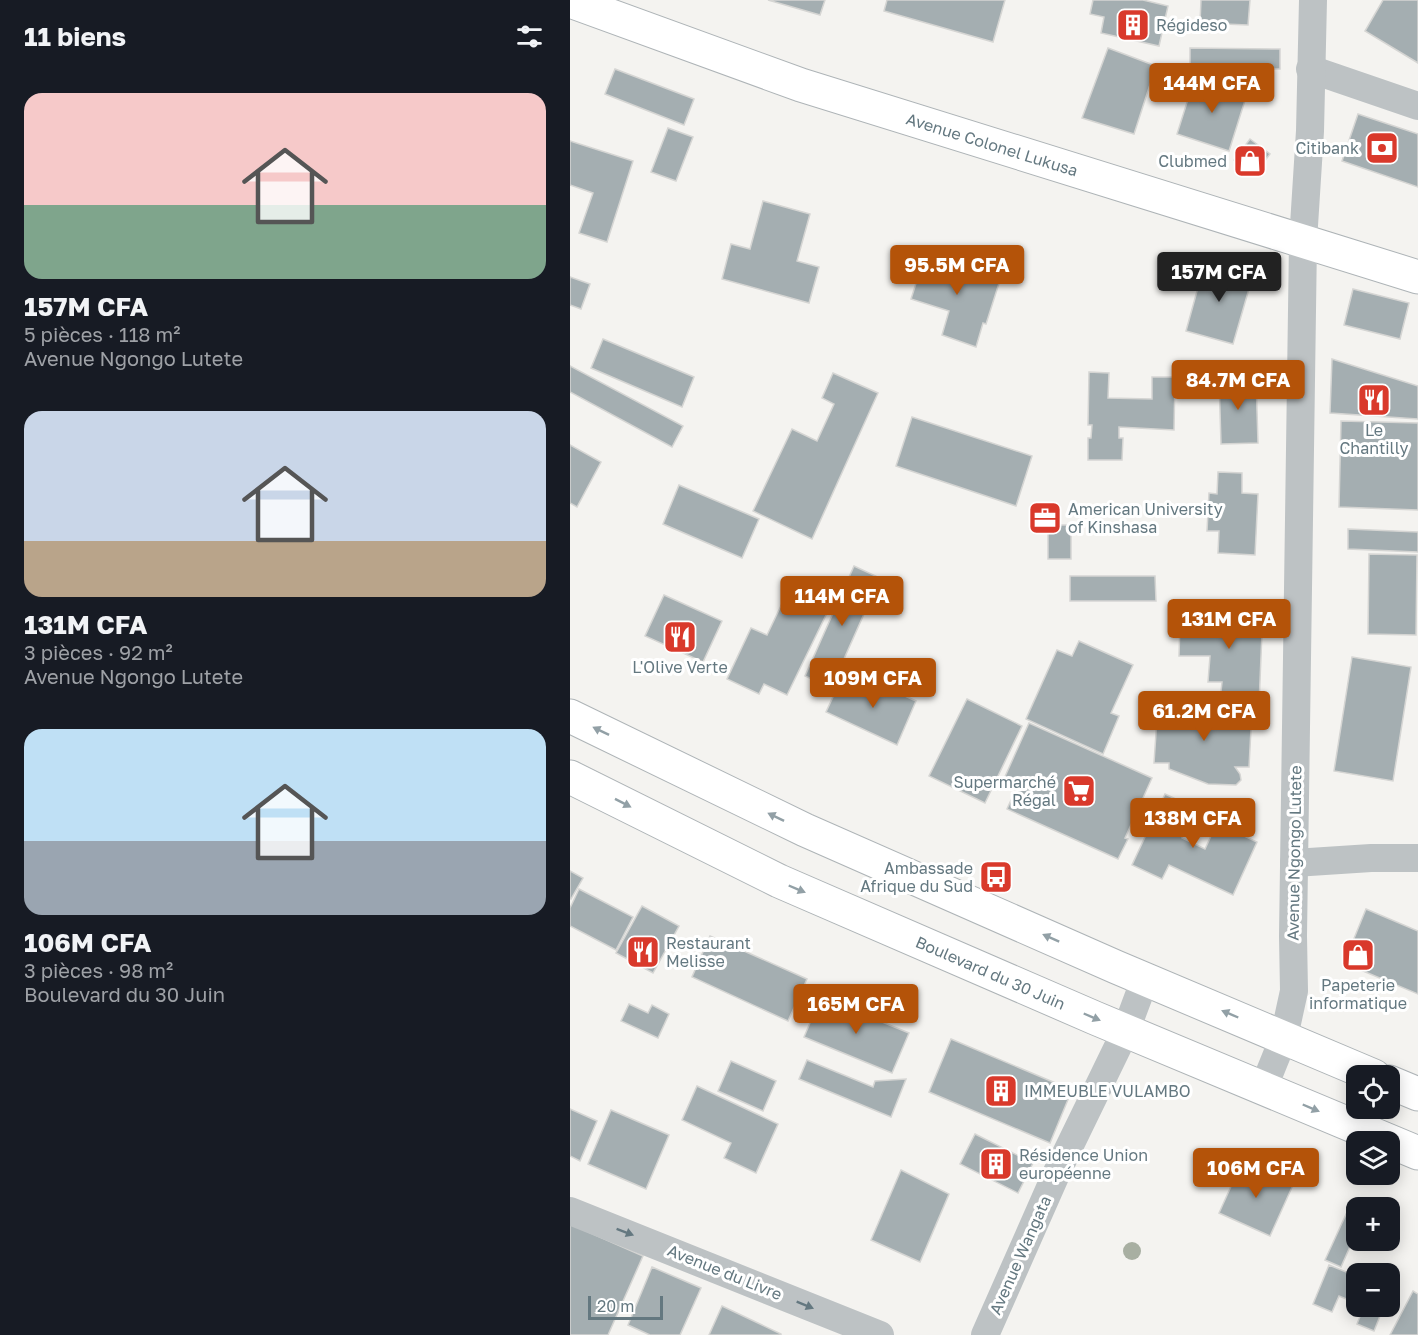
<!DOCTYPE html>
<html lang="fr">
<head>
<meta charset="utf-8">
<style>
	:root { --surface:#171b24; --page:#20242c; --text:#f1f3f6; --muted:#9ea1a6; --accent:#b45309 }
	body { margin:0; font-family:"Golos Text",sans-serif; background:var(--page); color:var(--text); height:100vh; display:flex; flex-direction:column; font-size:22px; white-space:nowrap }
	* { box-sizing:border-box; margin:0 }
	p { font-size:20px; color:var(--muted) }
	.icon { flex:none; width:33px; height:33px; fill:none; stroke:currentColor; stroke-width:2; stroke-linecap:round; stroke-linejoin:round }
	.map { position:relative; flex:1; overflow:hidden }
	.side { display:flex; flex-direction:column; background:var(--surface); width:570px }
	.side>* { flex:none }
	.buttons { position:absolute; left:776px; top:1065px; display:grid; gap:12px }
	.buttons a { display:grid; place-items:center; width:54px; height:54px; border-radius:12px; background:var(--surface); box-shadow:0 3px 15px #0003; font-size:30px }
	.scale { position:absolute; left:18px; bottom:15px; width:75px; box-sizing:border-box; padding-left:6px; border:3px solid #647880; border-top:0; font-size:16px; line-height:21px; white-space:nowrap; color:#647880; -webkit-text-stroke:4px #fff; paint-order:stroke }
	.price { position:absolute; translate:-50% -51px; padding:0 14px; border-radius:6px; background:var(--accent); color:#fff; font-size:20px; line-height:39px; filter:drop-shadow(0 2px 3px #0008) }
	.price::after { content:''; position:absolute; left:50%; top:36px; width:18px; height:14px; margin-left:-9px; background:inherit; clip-path:polygon(0 0,100% 0,50% 100%) }
	.price.active { background:#222; color:#fff }
	ul { padding:0; list-style:none }
	li { display:grid; align-content:center; gap:12px; height:318px; padding:0 24px }
	li span { display:grid; place-items:center; height:186px; border-radius:18px; color:#555 }
	li>.icon { margin-inline-start:auto }
	span .icon { width:108px; height:108px; fill:#fffc; stroke-width:1 }
	li b { font-size:26px }
	h2 { display:flex; justify-content:space-between; align-items:center; height:72px; padding:0 24px; font-size:26px }
	main { display:flex; flex:1; min-height:0 }
	.map>svg:first-child { display:block }
	.building { fill:#a4aeb1; stroke:#d5d5d3; stroke-width:1.5 }
	.lines { fill:none; stroke-linecap:round; stroke-linejoin:round }
	.major-casing { stroke:#aeb4b7; stroke-width:35 }
	.minor { stroke:#bdc2c4; stroke-width:28 }
	.major { stroke:#fff; stroke-width:33 }
	.tree { fill:#a8afa2 }
	.oneway { fill:#92a0a6 }
	.oneway2 { fill:#647880 }
	.labels { text-anchor:middle; dominant-baseline:central; stroke-width:6; stroke-linejoin:round; paint-order:stroke }
	.poi-label { font-size:16px; fill:#647880; stroke:#fff; text-anchor:start }
	.street-label { font-size:16px; fill:#647880; stroke:#fff }
</style>
</head>
<body>
<main>
<section class="side">
<h2>11 biens<svg class="icon" aria-label="filters" viewBox="0 0 24 24"><path d="M4 7h16M4 17h16"/><circle cx="9" cy="7" r="2"/><circle cx="15" cy="17" r="2"/></svg></h2>
<ul>
<li><span style="background:linear-gradient(#f6c9c9 60%,#7fa58c 0)"><svg class="icon" aria-label="home" viewBox="0 0 24 24"><path d="M3 11l9-7 9 7M6 9v11h12V9"/></svg></span><div><b>157M CFA</b><p>5 pièces · 118 m²</p><p>Avenue Ngongo Lutete</p></div></li>
<li><span style="background:linear-gradient(#c9d6e8 70%,#b9a48a 0)"><svg class="icon" aria-label="home" viewBox="0 0 24 24"><path d="M3 11l9-7 9 7M6 9v11h12V9"/></svg></span><div><b>131M CFA</b><p>3 pièces · 92 m²</p><p>Avenue Ngongo Lutete</p></div></li>
<li><span style="background:linear-gradient(#bfe0f5 60%,#9aa5b1 0)"><svg class="icon" aria-label="home" viewBox="0 0 24 24"><path d="M3 11l9-7 9 7M6 9v11h12V9"/></svg></span><div><b>106M CFA</b><p>3 pièces · 98 m²</p><p>Boulevard du 30 Juin</p></div></li>
</ul>
</section>
<div class="map">
<svg width="848" height="1335" viewBox="0 0 848 1335">
	<rect width="100%" height="100%" fill="#f4f3f0"/>
	<g class="building">
		<path d="M198,0H255L250,15Z"/>
		<path d="M317,0H435L423,42L314,11Z"/>
		<path d="M523,0H573L598,6L589,46L531,33L534,17L520,14Z"/>
		<path d="M631,0H680L678,25L630,23Z"/>
		<path d="M813,0H848V63L795,31Z"/>
		<path d="M538,48L586,66L564,134L512,118Z"/>
		<path d="M620,48L710,49V69L620,68Z"/>
		<path d="M45,69L124,99L114,125L35,94Z"/>
		<path d="M625,77L677,94L659,151L607,134Z"/>
		<path d="M788,114L848,134V187L772,161Z"/>
		<path d="M98,128L123,137L106,181L81,172Z"/>
		<path d="M680,139L700,154L684,175L664,160Z"/>
		<path d="M0,141L63,161L37,242L9,233L23,193L0,185Z"/>
		<path d="M193,201L240,214L227,261L249,267L239,303L152,279L161,244L180,249Z"/>
		<path d="M356,252L431,277L416,324L413,323L406,347L372,335L379,311L341,299Z"/>
		<path d="M635,262L683,275L663,344L616,331Z"/>
		<path d="M0,277L20,284L11,309L0,305Z"/>
		<path d="M783,289L839,303L830,339L774,325Z"/>
		<path d="M33,339L124,377L112,407L21,368Z"/>
		<path d="M762,359L848,386V419L760,413Z"/>
		<path d="M0,366L113,426L102,447L0,392Z"/>
		<path d="M519,372L539,373L538,398L582,399V377H605L604,430L549,427V438H553L552,460H518V438H521L522,425H518Z"/>
		<path d="M263,373L308,393L242,539L183,511L222,429L247,441L264,404L252,398Z"/>
		<path d="M649,378H686L688,443L651,444Z"/>
		<path d="M342,417L462,456L446,506L326,466Z"/>
		<path d="M771,421L848,423V510L769,507Z"/>
		<path d="M0,445L31,462L7,507L0,503Z"/>
		<path d="M648,472L672,473V493L688,494L685,555L648,553L649,531H637L639,493L647,494Z"/>
		<path d="M109,485L189,519L172,558L93,524Z"/>
		<rect x="478" y="525" width="23" height="34"/>
		<path d="M778,529L848,532V552L778,549Z"/>
		<path d="M799,554L847,555L846,635L798,634Z"/>
		<path d="M284,566L310,578L261,688L235,676Z"/>
		<path d="M500,576H585L586,601H500Z"/>
		<path d="M217,593L257,613L217,695L194,684L189,694L157,679L181,628L197,635Z"/>
		<path d="M94,595L152,621L133,662L75,636Z"/>
		<path d="M641,606L693,608L689,705L650,701L652,682H638L640,656H609L610,622L641,623Z"/>
		<path d="M509,641L563,665L541,713L549,716L533,754L456,719L487,650L502,656Z"/>
		<path d="M782,657L841,667L823,781L764,771Z"/>
		<path d="M293,677L346,701L327,745L256,712L269,684L286,692Z"/>
		<path d="M397,699L452,726L415,803L359,776Z"/>
		<path d="M588,703L682,710L679,767H665L670,774L671,780L666,785L638,784L599,769V763H584Z"/>
		<path d="M459,723L582,778L555,838L558,839L548,859L437,809L447,787L433,781Z"/>
		<path d="M595,794L625,808L612,838L635,849L647,823L687,842L663,895L599,865L592,879L562,865Z"/>
		<path d="M0,871L13,878L1,899L0,898Z"/>
		<path d="M9,889L63,917L46,950L0,926V908Z"/>
		<path d="M72,906L109,926L83,973L46,953Z"/>
		<path d="M796,909L848,931V994L774,963Z"/>
		<path d="M140,936L237,979L218,1021L122,977Z"/>
		<path d="M251,997L339,1033L322,1073L234,1037Z"/>
		<path d="M59,1004L78,1013L82,1005L99,1014L88,1038L51,1021Z"/>
		<path d="M381,1039L502,1090L480,1143L359,1092Z"/>
		<path d="M237,1060L303,1087L305,1081L336,1079L321,1117L229,1079Z"/>
		<path d="M161,1061L206,1081L193,1111L148,1091Z"/>
		<path d="M127,1086L208,1124L186,1173L154,1158L161,1143L112,1120Z"/>
		<path d="M0,1109L27,1121L10,1161L0,1156Z"/>
		<path d="M41,1110L99,1135L76,1189L18,1164Z"/>
		<path d="M405,1134L463,1163L448,1193L390,1164Z"/>
		<path d="M672,1162L723,1185L700,1236L649,1213Z"/>
		<path d="M331,1170L379,1194L350,1262L301,1240Z"/>
		<path d="M778,1210L786,1214V1233L771,1267L755,1260Z"/>
		<path d="M0,1224L73,1256L38,1335H0Z"/>
		<path d="M759,1265L786,1276V1303L769,1296L762,1312L743,1304Z"/>
		<path d="M82,1267L131,1288L110,1335H80L58,1325Z"/>
		<path d="M843,1291L848,1294V1335H820Z"/>
		<path d="M152,1306L211,1334V1335H139Z"/>
		<path d="M814,1306L804,1331L787,1324L794,1306Z"/>
	</g>
	<g class="lines">
		<g class="major-casing">
			<g id="major">
				<path id="s1" d="M0,1L231,85L848,277"/>
				<path d="M0,716L235,830L546,967L804,1076"/>
				<path id="s2" d="M0,777L209,881L525,1018L848,1153"/>
				<path d="M819,1082L848,1094"/>
			</g>
		</g>
		<g class="minor">
			<path d="M740,69L848,106"/>
			<path d="M724,863L801,858H848"/>
			<path d="M693,1089L714,1037L724,991L723,936L733,241L740,131L743,0"/>
			<path d="M0,1211L310,1335"/>
			<path d="M415,1335L487,1172L556,1030L575,979"/>
		</g>
		<use href="#major" class="major"/>
	</g>
	<circle class="tree" cx="562" cy="1251" r="9"/>
	<defs><path id="oneway-solid" d="M-6-.8H1V-3.2L6.5 0L1 3.2V.8H-6Z" transform="scale(1.5)"/></defs>
	<g class="oneway">
		<use href="#oneway-solid" transform="translate(31 731) rotate(-154)"/>
		<use href="#oneway-solid" transform="translate(53 803) rotate(27)"/>
		<use href="#oneway-solid" transform="translate(206 817) rotate(-154)"/>
		<use href="#oneway-solid" transform="translate(227 889) rotate(23)"/>
		<use href="#oneway-solid" transform="translate(481 938) rotate(-156)"/>
		<use href="#oneway-solid" transform="translate(660 1014) rotate(-157)"/>
		<use href="#oneway-solid" transform="translate(522 1017) rotate(23)"/>
		<use href="#oneway-solid" transform="translate(741 1108) rotate(23)"/>
	</g>
	<g class="oneway2">
		<use href="#oneway-solid" transform="translate(55 1232) rotate(21)"/>
		<use href="#oneway-solid" transform="translate(235 1305) rotate(22)"/>
	</g>
	<defs>
		<g id="building-square" transform="scale(1.725)"><rect x="-9" y="-9" width="18" height="18" rx="4" fill="#d9392b" stroke="#fff"/><path d="M-4-6H4V6H1V3H-1V6H-4ZM-2.5-4.3h1.7v1.8h-1.7ZM.8-4.3h1.7v1.8H.8ZM-2.5-1h1.7V.8h-1.7ZM.8-1h1.7V.8H.8Z" fill="#fff"/></g>
		<g id="bank-square" transform="scale(1.725)"><rect x="-9" y="-9" width="18" height="18" rx="4" fill="#d9392b" stroke="#fff"/><path d="M-6-4H6V4H-6ZM0-2.3a2.3 2.3 0 1 0 0 4.6a2.3 2.3 0 1 0 0-4.6Z" fill="#fff"/></g>
		<g id="shop-square" transform="scale(1.725)"><rect x="-9" y="-9" width="18" height="18" rx="4" fill="#d9392b" stroke="#fff"/><path d="M-5-2.5h2.3a2.7 3.5 0 0 1 5.4 0H5L5.5 6h-11ZM-1.5-2.5h3a1.5 2.3 0 0 0-3 0Z" fill="#fff"/></g>
		<g id="restaurant-square" transform="scale(1.725)"><rect x="-9" y="-9" width="18" height="18" rx="4" fill="#d9392b" stroke="#fff"/><path d="M-5-6h1v4h1v-4h1v4h1v-4h1v5L-1.5 .5V6h-2V.5L-5-1ZM5-6V6H3V1.5H1.5Q1.5-4 5-6Z" fill="#fff"/></g>
		<g id="office-square" transform="scale(1.725)"><rect x="-9" y="-9" width="18" height="18" rx="4" fill="#d9392b" stroke="#fff"/><path d="M-6-3h4V-5.5h4V-3h4V5H-6ZM-1-4.5V-3h2v-1.5ZM-6 0V1H6V0Z" fill="#fff"/></g>
		<g id="supermarket-square" transform="scale(1.725)"><rect x="-9" y="-9" width="18" height="18" rx="4" fill="#d9392b" stroke="#fff"/><path d="M-6-5.5h2.5l.6 2H6L4.5 2H-2.5L-4.4-4H-6ZM-1.5 3.2a1.3 1.3 0 1 0 .1 0ZM3 3.2a1.3 1.3 0 1 0 .1 0Z" fill="#fff"/></g>
		<g id="bus-square" transform="scale(1.725)"><rect x="-9" y="-9" width="18" height="18" rx="4" fill="#d9392b" stroke="#fff"/><path d="M-5-6H5V4H4V6H2V4H-2V6H-4V4H-5ZM-3.5-4V0h7V-4ZM-3.5 1.2v1.5H-2V1.2ZM2 1.2v1.5H3.5V1.2Z" fill="#fff"/></g>
	</defs>
	<g fill-rule="evenodd">
		<use href="#building-square" x="563" y="25"/>
		<use href="#bank-square" x="812" y="148"/>
		<use href="#shop-square" x="680" y="161"/>
		<use href="#restaurant-square" x="804" y="400"/>
		<use href="#office-square" x="475" y="518"/>
		<use href="#restaurant-square" x="110" y="637"/>
		<use href="#supermarket-square" x="509" y="791"/>
		<use href="#bus-square" x="426" y="877"/>
		<use href="#restaurant-square" x="73" y="952"/>
		<use href="#shop-square" x="788" y="955"/>
		<use href="#building-square" x="431" y="1091"/>
		<use href="#building-square" x="426" y="1164"/>
	</g>
	<g class="labels">
		<g class="poi-label">
			<text x="586" y="25">Régideso</text>
			<text x="789" y="148" text-anchor="end">Citibank</text>
			<text x="657" y="161" text-anchor="end">Clubmed</text>
			<text x="804" y="430" text-anchor="middle">Le<tspan x="804" dy="18">Chantilly</tspan></text>
			<text x="498" y="509">American University<tspan x="498" dy="18">of Kinshasa</tspan></text>
			<text x="110" y="667" text-anchor="middle">L'Olive Verte</text>
			<text x="486" y="782" text-anchor="end">Supermarché<tspan x="486" dy="18">Régal</tspan></text>
			<text x="403" y="868" text-anchor="end">Ambassade<tspan x="403" dy="18">Afrique du Sud</tspan></text>
			<text x="96" y="943">Restaurant<tspan x="96" dy="18">Melisse</tspan></text>
			<text x="788" y="985" text-anchor="middle">Papeterie<tspan x="788" dy="18">informatique</tspan></text>
			<text x="454" y="1091">IMMEUBLE VULAMBO</text>
			<text x="449" y="1155">Résidence Union<tspan x="449" dy="18">européenne</tspan></text>
		</g>
		<g class="street-label">
			<text stroke="none"><textPath href="#s1" startOffset="446">Avenue Colonel Lukusa</textPath></text>
			<text transform="translate(724 853) rotate(-89)">Avenue Ngongo Lutete</text>
			<text stroke="none"><textPath href="#s2" startOffset="464">Boulevard du 30 Juin</textPath></text>
			<text transform="translate(450 1255) rotate(-66)">Avenue Wangata</text>
			<text transform="translate(155 1272) rotate(22)">Avenue du Livre</text>
		</g>
	</g>
</svg>
<div class="buttons">
<a><svg class="icon" aria-label="locate" viewBox="0 0 24 24"><circle cx="12" cy="12" r="6"/><path d="M12 2v4M12 18v4M2 12h4M18 12h4"/></svg></a>
<a><svg class="icon" aria-label="layers" viewBox="0 0 24 24"><path d="M12 4l9 5-9 5-9-5zM3 14l9 5 9-5"/></svg></a>
<a>+</a>
<a>−</a>
</div>
<div class="scale">20 m</div>
<b class="price" style="left:642px;top:114px">144M CFA</b>
<b class="price" style="left:387px;top:296px">95.5M CFA</b>
<b class="price active" style="left:649px;top:303px">157M CFA</b>
<b class="price" style="left:668px;top:411px">84.7M CFA</b>
<b class="price" style="left:272px;top:627px">114M CFA</b>
<b class="price" style="left:659px;top:650px">131M CFA</b>
<b class="price" style="left:303px;top:709px">109M CFA</b>
<b class="price" style="left:634px;top:742px">61.2M CFA</b>
<b class="price" style="left:623px;top:849px">138M CFA</b>
<b class="price" style="left:286px;top:1035px">165M CFA</b>
<b class="price" style="left:686px;top:1199px">106M CFA</b>
</div>
</main>
</body>
</html>
